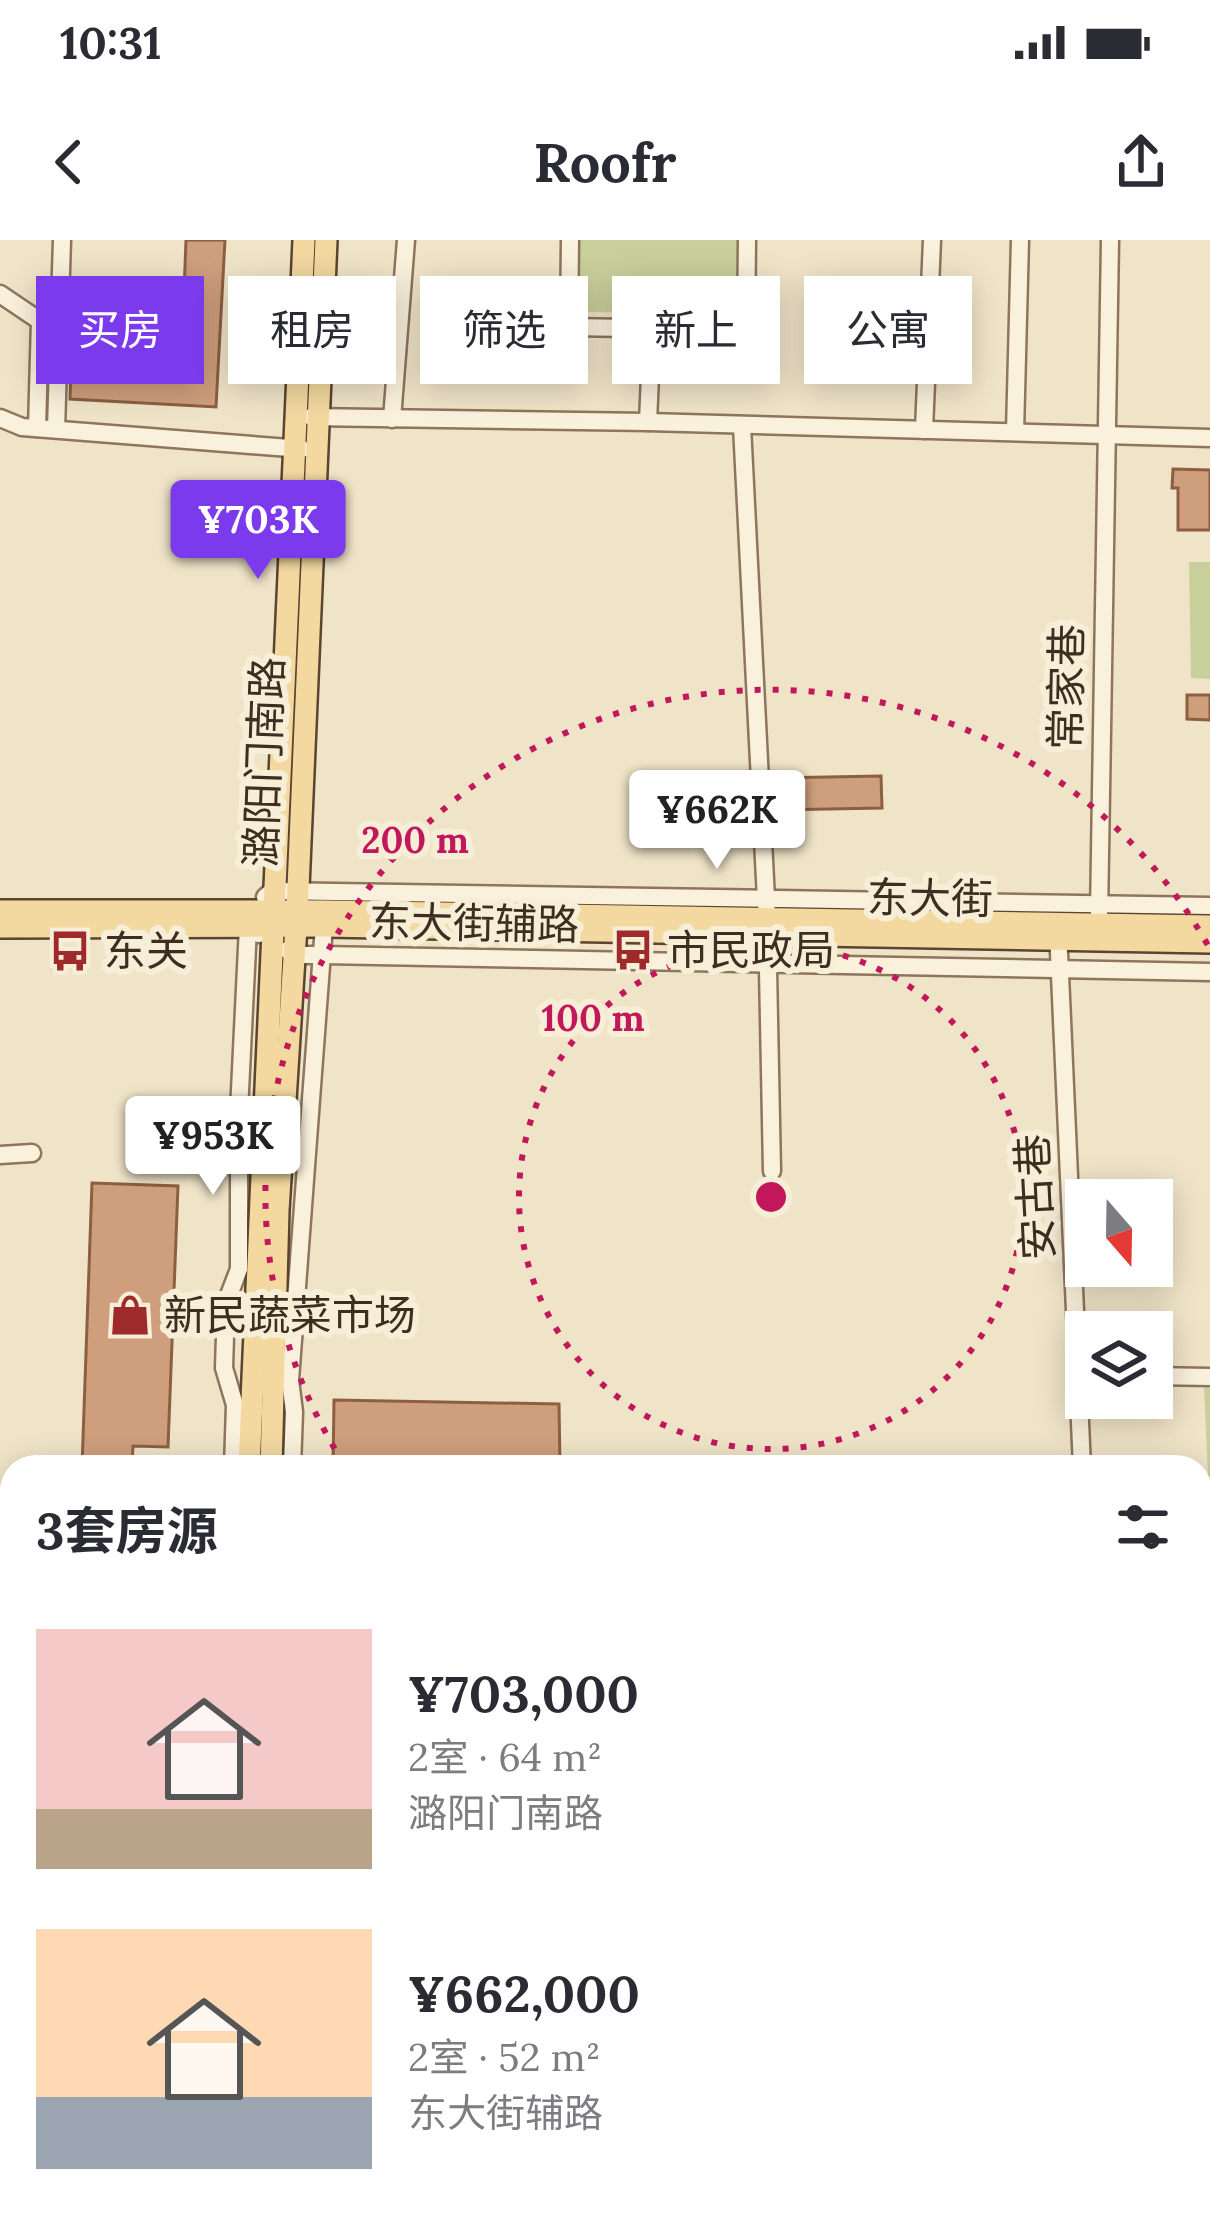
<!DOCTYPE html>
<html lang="zh">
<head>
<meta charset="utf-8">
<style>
	:root { --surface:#fff; --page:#f7f7f7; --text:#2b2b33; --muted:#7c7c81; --accent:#7c3aed }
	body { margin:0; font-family:Lora,"Noto Sans SC",serif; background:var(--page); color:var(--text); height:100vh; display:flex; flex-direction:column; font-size:45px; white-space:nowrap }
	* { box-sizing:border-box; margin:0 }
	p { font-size:39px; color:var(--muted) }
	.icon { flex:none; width:66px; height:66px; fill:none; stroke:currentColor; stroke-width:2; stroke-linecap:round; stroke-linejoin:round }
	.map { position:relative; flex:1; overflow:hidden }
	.side { position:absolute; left:0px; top:1215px; width:1212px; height:771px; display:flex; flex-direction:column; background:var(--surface); border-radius:36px 36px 0 0; box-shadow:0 6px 30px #0003 }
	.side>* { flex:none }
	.guide { position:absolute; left:36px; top:36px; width:1140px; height:108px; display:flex; gap:24px }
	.needle { width:78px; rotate:160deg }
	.tools { position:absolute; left:1065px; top:939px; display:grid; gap:24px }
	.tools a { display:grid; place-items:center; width:108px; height:108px; border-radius:0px; background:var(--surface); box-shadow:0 6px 30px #0003; font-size:60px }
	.price { position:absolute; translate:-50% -102px; padding:0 27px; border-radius:12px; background:#fff; color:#222; font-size:39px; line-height:78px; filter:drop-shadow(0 3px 6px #0008) }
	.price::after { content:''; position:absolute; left:50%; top:72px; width:36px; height:27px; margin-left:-18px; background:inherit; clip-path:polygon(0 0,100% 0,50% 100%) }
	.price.active { background:var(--accent); color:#fff }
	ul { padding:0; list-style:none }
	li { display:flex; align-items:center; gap:36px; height:300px; padding:0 36px }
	li span { display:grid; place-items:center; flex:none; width:336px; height:240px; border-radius:0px; color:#555 }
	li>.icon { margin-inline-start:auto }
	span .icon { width:144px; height:144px; fill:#fffc; stroke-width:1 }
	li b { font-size:51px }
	h2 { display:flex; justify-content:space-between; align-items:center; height:144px; padding:0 36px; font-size:51px }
	.chip { padding:0 42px; border-radius:0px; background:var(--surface); box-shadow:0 6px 30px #0003; font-size:42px; line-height:108px }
	.chip.active { background:var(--accent); color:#fff }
	.status { display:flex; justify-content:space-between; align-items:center; height:84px; padding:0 60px; background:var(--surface); direction:ltr }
	.status svg { height:33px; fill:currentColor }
	header { display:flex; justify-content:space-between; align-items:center; height:156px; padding:0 36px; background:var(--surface); font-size:54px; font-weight:700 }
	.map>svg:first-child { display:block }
	.green { fill:#c9cf9b }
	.building { fill:#cf9f7d; stroke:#8d5f41; stroke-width:3 }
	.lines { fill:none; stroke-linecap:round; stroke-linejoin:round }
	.minor-casing { stroke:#8d765c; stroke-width:21 }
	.major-casing { stroke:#5b4430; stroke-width:26 }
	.minor { stroke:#faf1dc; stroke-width:16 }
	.major { stroke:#f3d9a0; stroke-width:21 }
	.ring { fill:none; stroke:#c2185b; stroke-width:6; stroke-dasharray:6 12 }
	.labels { text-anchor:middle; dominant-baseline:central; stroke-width:12; stroke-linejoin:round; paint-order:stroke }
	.street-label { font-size:42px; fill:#3d2e20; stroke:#f7eed8 }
	.poi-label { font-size:42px; fill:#3d2e20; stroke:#f7eed8; text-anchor:start }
	.centre { fill:#c2185b; stroke:#f7eed8; stroke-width:6 }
	.ring-label { font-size:36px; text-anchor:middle; font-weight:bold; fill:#c2185b; stroke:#f7eed8; stroke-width:12; stroke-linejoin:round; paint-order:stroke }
</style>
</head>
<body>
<div class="status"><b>10:31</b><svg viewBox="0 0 49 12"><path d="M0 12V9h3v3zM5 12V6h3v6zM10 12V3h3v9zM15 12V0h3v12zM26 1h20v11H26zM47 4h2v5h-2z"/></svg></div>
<header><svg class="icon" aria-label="back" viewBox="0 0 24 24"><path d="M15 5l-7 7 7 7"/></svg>Roofr<svg class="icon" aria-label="share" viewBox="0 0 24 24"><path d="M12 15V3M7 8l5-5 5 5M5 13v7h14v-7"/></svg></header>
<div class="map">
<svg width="1210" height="1985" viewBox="0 0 1210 1985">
	<rect width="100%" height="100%" fill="#f0e4c8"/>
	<g class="green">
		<path d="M579,0H740L739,73L578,72Z"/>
		<path d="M1189,322H1210V439L1191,438Z"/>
		<path d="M1204,1147L1210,1148V1465H1200V1260L1209,1259Z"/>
	</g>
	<g class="building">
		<path d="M186,0H225L216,167L70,159L71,126L180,132L182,91L72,85L73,48L184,53Z"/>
		<path d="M1173,229L1210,230V290H1178V248H1172Z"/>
		<path d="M1187,455H1210V480L1187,479Z"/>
		<path d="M881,536L882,568L774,570L773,538Z"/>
		<path d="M92,943L178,946L168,1207L133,1206L132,1227H82Z"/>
		<path d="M334,1160L559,1164L560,1227H333Z"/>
	</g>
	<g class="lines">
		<g class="minor-casing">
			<g id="minor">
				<path d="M570,0L569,87L746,90L747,0"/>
				<path d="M0,54L40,81L37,188"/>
				<path d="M311,177L648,182L1210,198"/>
				<path d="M0,178L22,187L302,209"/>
				<path d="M392,179L406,0"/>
				<path d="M648,182L652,90"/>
				<path d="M742,186L767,679L772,931"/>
				<path d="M56,189L62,0"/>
				<path d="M924,190L932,0"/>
				<path d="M1015,192L1020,0"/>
				<path d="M265,657L272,651L1210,666"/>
				<path d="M1099,675L1110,0"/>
				<path d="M1058,690L1082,1227"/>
				<path d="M287,710L295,715H322L1210,732"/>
				<path d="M0,915L32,913"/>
				<path d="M1152,1136L1210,1137"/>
				<path d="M233,1227L235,1165L224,1128L226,1063L239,1029V871L248,687L259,694"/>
				<path d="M292,1227L294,1172L290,1140L324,686"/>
				<path d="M0,1483H12"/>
				<path d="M1200,1566H1210"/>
				<path d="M0,1778H12"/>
				<path d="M1200,1956H1210"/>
				<path d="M239,1974V1985"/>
				<path d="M1177,1974V1985"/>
				<path d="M1200,1974L1210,1973"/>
				<path d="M271,1977L282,1983L1025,1974"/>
			</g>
		</g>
		<g class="major-casing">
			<g id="major">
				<path d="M0,671H324L1210,686"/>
				<path d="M0,687L324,686L1210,702"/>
				<path d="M249,1227L304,0"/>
				<path d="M271,1227L278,970L297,671L326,0"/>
				<path d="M261,1974L262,1985"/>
				<path d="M282,1974V1985"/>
			</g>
		</g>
		<use href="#minor" class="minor"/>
		<use href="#major" class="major"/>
	</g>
	<g class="ring">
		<circle cx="771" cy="957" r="252"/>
		<path d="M344 1224A504 504 0 1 1 1210 709"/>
	</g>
	<defs>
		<g id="bus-bare" transform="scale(3.24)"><path d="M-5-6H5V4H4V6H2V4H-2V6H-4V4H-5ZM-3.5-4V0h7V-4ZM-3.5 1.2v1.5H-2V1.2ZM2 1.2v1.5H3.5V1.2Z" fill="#9e2a2b" stroke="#f7eed8" stroke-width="2.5" paint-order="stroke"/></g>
		<g id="shop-bare" transform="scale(3.24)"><path d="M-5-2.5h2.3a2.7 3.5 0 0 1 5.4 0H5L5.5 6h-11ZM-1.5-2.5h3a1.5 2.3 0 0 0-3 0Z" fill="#9e2a2b" stroke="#f7eed8" stroke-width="2.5" paint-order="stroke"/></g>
	</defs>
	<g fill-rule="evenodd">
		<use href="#bus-bare" x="633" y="710"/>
		<use href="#bus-bare" x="70" y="711"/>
		<use href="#shop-bare" x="130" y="1075"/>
	</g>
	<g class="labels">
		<g class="street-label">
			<text transform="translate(1066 447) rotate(-89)">常家巷</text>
			<text transform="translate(264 522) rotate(-88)">潞阳门南路</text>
			<text transform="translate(930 658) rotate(1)">东大街</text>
			<text transform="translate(474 683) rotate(1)">东大街辅路</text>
			<text transform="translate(1035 957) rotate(-93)">安古巷</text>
		</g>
		<g class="poi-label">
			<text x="667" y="710">市民政局</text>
			<text x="104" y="711">东关</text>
			<text x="164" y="1075">新民蔬菜市场</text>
		</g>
	</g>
	<circle cx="771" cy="957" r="18" class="centre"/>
	<g class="ring-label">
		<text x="415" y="613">200 m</text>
		<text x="593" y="791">100 m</text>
	</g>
</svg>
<div class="tools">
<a><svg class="needle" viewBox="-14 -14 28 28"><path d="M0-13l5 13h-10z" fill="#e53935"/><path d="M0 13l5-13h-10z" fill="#7c7c81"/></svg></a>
<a><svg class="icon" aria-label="layers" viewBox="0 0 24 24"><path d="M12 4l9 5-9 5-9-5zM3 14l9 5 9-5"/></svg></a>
</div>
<b class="price active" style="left:258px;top:342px">¥703K</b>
<b class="price" style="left:717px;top:632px">¥662K</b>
<b class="price" style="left:213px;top:958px">¥953K</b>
<div class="guide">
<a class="chip active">买房</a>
<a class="chip">租房</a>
<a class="chip">筛选</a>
<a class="chip">新上</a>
<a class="chip">公寓</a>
</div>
<section class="side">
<h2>3套房源<svg class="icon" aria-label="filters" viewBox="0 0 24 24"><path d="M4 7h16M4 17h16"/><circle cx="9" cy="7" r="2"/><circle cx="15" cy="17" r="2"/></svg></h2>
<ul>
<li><span style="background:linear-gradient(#f6c9c9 75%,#b9a48a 0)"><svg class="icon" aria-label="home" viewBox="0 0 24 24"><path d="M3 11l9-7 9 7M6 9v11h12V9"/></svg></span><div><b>¥703,000</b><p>2室 · 64 m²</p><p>潞阳门南路</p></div></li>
<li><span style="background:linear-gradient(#ffd9b3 70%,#9aa5b1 0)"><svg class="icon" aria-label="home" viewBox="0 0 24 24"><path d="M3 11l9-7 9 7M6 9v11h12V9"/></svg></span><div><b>¥662,000</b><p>2室 · 52 m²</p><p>东大街辅路</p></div></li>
</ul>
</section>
</div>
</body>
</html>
